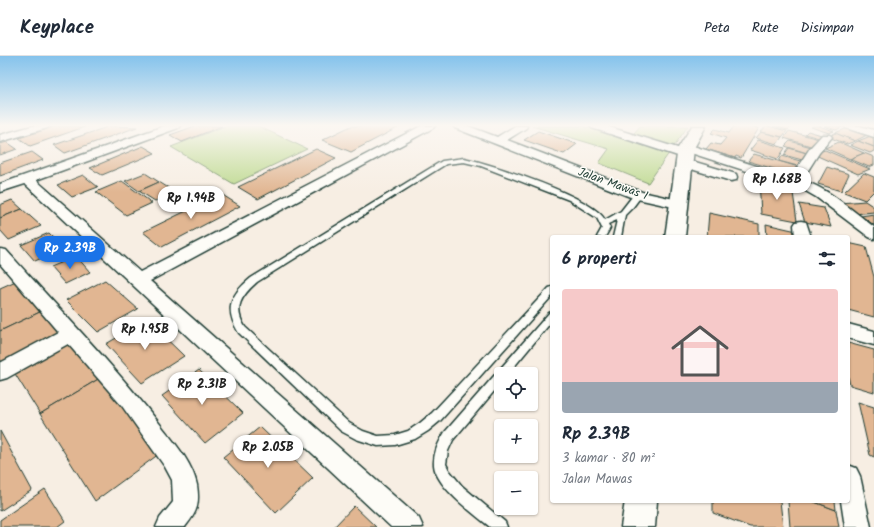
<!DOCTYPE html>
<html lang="id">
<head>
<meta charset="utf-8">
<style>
	:root { --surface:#fff; --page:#f2f2f3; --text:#1f2937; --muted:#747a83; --line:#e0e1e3; --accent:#1a73e8 }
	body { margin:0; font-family:Kalam,sans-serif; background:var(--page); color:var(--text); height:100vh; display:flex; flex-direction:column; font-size:15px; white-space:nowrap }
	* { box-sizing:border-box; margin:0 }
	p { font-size:13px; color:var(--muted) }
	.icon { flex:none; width:22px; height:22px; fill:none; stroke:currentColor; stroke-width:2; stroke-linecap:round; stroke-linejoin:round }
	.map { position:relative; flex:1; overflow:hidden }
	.sheet { position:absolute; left:550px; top:179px; width:300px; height:268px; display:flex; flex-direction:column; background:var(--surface); border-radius:4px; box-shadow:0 1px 3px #0004 }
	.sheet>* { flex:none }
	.fabs { position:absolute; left:494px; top:311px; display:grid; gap:8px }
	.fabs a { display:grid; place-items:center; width:44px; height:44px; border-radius:4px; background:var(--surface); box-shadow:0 1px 3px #0004; font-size:20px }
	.price { position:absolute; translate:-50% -34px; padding:0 9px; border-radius:14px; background:#fff; color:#222; font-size:13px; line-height:26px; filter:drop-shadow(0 1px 2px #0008) }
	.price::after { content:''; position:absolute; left:50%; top:24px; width:12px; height:9px; margin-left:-6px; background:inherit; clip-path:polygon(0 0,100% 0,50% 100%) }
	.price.current { background:var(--accent); color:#fff }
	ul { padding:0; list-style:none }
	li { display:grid; align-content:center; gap:8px; height:212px; padding:0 12px }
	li+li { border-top:1px solid var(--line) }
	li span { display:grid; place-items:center; height:124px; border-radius:4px; color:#555 }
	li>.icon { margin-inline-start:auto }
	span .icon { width:72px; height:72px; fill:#fffc; stroke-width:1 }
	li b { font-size:17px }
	h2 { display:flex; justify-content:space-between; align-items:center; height:48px; padding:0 12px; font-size:17px }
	header { display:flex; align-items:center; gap:24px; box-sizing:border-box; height:56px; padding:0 20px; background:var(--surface); border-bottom:1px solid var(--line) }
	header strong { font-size:19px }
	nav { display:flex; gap:22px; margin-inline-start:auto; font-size:14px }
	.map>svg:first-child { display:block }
	.green { fill:#bfda92; stroke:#6f8c63 }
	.building { fill:#e1b692; stroke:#1f3d34 }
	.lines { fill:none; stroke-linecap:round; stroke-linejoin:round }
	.lane-casing { stroke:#1f3d34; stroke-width:3 }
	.street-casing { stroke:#1f3d34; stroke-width:3 }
	.secondary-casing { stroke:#1f3d34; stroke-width:3 }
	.lane { fill:#fdfcf7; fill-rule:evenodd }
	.street { fill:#fdfcf7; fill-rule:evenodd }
	.secondary { fill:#fdfcf7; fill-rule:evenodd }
	.labels { text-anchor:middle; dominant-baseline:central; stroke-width:3; stroke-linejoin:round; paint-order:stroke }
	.far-street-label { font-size:12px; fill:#1f3d34; stroke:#fdfcf7 }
</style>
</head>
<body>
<header>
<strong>Keyplace</strong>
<nav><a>Peta</a><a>Rute</a><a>Disimpan</a></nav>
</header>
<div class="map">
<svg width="874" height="471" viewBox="0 0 874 471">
	<rect width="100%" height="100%" fill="#f7eee3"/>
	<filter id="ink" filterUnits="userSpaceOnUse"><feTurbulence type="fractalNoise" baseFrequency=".025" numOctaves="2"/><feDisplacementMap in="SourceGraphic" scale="8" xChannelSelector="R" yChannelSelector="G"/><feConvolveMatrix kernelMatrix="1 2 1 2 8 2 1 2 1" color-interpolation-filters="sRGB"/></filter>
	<g filter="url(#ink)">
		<g class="green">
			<path d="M225,70H258L307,93L234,128L171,91Z"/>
			<path d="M532,70H582L629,83L640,70H688L648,127L599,107L609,93Z"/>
		</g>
		<g class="building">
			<path d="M56,70H87L30,90L19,82Z"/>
			<path d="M110,70L137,71L65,97L54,89Z"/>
			<path d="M195,70H222L182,86L170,79Z"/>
			<path d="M351,70H401L351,96L322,84Z"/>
			<path d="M732,70H750L759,72L741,102L736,100L735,102L706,93L711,87L720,89L726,82L711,77L715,73L729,77L734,70Z"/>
			<path d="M766,70H768L787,75L782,81L761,76Z"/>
			<path d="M773,70H792L788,74Z"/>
			<path d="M813,70H819L834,75L829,77L811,71Z"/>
			<path d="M824,70H844L836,74Z"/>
			<path d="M850,71L869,78L855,85L835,77Z"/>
			<path d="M538,75L577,88L564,98L524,84Z"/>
			<path d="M789,75L819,83L814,91L784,82Z"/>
			<path d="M808,75L825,80L822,83L805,78Z"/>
			<path d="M761,76L782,81L777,88L756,82Z"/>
			<path d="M835,77L855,85L847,88L828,81Z"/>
			<path d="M873,79L874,91L858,85Z"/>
			<path d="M758,84L785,92L778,103L750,94Z"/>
			<path d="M790,85L815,92L810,98L785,90Z"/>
			<path d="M858,85L874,91V95L870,97L850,89Z"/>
			<path d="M7,86L17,93L0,99V88Z"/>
			<path d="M839,86L864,97L850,103L825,92Z"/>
			<path d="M143,90L155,97L102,119L90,112Z"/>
			<path d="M789,92L810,98L806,105L784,99Z"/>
			<path d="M316,93L336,102L258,143L238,131Z"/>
			<path d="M825,94L870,113L858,118L813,98Z"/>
			<path d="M32,96L43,104L0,120V107Z"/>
			<path d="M864,97L874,101V109L869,111L850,103Z"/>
			<path d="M754,98L799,111L794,119L748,105Z"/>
			<path d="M782,100L804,106L801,111L779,105Z"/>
			<path d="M827,111L849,118L841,135L818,128Z"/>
			<path d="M145,117L159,126L139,135L125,125Z"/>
			<path d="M864,117L874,121V135L865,144L844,136Z"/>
			<path d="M83,119L98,131L72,141L58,129Z"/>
			<path d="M759,124L792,130L797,165L761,158Z"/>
			<path d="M122,125L152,147L126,159L96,136Z"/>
			<path d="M159,126L175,136L155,145L139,135Z"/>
			<path d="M221,138L240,150L162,191L143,176Z"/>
			<path d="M12,144L22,153L0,162V149Z"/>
			<path d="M865,145L874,151V156L854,158L840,147Z"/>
			<path d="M799,148L824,152L831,171L805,166Z"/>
			<path d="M22,153L41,170L9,184L0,174V162Z"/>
			<path d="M709,157L759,168V181H707Z"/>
			<path d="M874,158V169L861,160Z"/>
			<path d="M766,168L801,176L802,181H767Z"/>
			<path d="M49,177L64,192L35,205L21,189Z"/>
			<path d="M848,187L866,191L874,221V261L848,254Z"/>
			<path d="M76,200L90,216L65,228L50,211Z"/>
			<path d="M18,224L42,255L0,275V232Z"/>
			<path d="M105,224L138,253L98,276L66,244Z"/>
			<path d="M42,255L59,278L3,307L0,303V275Z"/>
			<path d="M147,264L184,300L142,327L106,288Z"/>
			<path d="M68,282L100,322L40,358L12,313Z"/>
			<path d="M848,287L874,294V336L850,329L848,320Z"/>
			<path d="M199,314L243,357L205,387L162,340Z"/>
			<path d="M100,322L159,398L95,445L40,358Z"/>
			<path d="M858,346L874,351V401L870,399Z"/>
			<path d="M260,371L313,422L276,457L223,401Z"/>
			<path d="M0,375L32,434L0,455Z"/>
			<path d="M45,433L65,465L57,471H0V464Z"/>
			<path d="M713,445H780L783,471H750L713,457Z"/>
			<path d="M788,445H812L836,454L839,471H790Z"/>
			<path d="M812,445H835L836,454Z"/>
			<path d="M354,450L376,471H334Z"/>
		</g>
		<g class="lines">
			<g class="lane-casing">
				<g id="lane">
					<path d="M464,102C491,108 593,141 605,164L621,155L635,137H641L642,139L633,151L625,159L621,181H613L617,164L608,168L610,172L605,181H597L602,172L597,162L569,144L481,110L464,106L446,108L257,226C241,240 233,252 245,271L349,367L363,375L378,380L395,379L408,375L420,367L432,357L549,232L552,231V240L440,365L428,375L415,383L395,389L378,390L356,383L341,375L239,277C224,253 230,239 251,222L442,105Z"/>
					<path d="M552,256V265L508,318H501V327L453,384L448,395L446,408L449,414L462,430L505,466L507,471H490C473,457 436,431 434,409C433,397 439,386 445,376L549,257Z"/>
				</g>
			</g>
			<g class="street-casing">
				<g id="street">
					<path d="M32,70H49L47,72L0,86V79Z"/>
					<path d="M164,70H180L178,72L36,124L140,216L421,70H435L433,72L150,225L419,462L423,471H391L25,128L0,136V128Z"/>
					<path d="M453,70H468L497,81L515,70H527L526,72L507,84L642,136L683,145L685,148L683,151L678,152L633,142L455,72Z"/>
					<path d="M590,70H606L681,93L682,89H690L791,121L810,92L822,79H830L832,81L819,97L802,124C829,133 852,154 874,171V183L869,181L816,141L802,133L691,97L689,101H681L592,72Z"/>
					<path d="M844,70H860L874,74V81L846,72Z"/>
					<path d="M685,103L736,118L737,121L736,124L731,125L681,110L679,107L681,104Z"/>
					<path d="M801,165L806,166L811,181H795L794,169L796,166Z"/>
					<path d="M0,193L6,194C57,251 112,307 159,367C174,386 192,406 197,429C200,449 197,456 185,471H156L160,462L173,446L172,424L165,411L122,350L68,288L7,322L0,324V307L58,276L0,208Z"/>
					<path d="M848,268L874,275V289L848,282Z"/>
					<path d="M848,409L856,412L860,420L871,471H845L841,445H848Z"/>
				</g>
			</g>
			<g class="secondary-casing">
				<g id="secondary">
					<path d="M692,70H706L694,92L685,181H665L678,92Z"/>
					<path d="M625,445H657L655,471H621Z"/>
				</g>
			</g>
			<use href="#lane" class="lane"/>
			<use href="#street" class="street"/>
			<use href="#secondary" class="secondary"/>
		</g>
	</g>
	<linearGradient id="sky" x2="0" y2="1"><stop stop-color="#85c3ec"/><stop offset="0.51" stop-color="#fbf7f2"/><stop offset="1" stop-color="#fbf7f2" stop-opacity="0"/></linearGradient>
	<rect width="874" height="136" fill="url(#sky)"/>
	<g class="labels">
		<g class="far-street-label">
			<text transform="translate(613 128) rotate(20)">Jalan Mawas 1</text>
		</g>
	</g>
</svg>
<div class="fabs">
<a><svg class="icon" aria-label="locate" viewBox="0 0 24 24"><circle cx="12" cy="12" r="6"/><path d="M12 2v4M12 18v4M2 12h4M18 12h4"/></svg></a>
<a>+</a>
<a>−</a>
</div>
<b class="price" style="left:777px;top:145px">Rp 1.68B</b>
<b class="price" style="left:191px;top:164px">Rp 1.94B</b>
<b class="price current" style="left:70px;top:214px">Rp 2.39B</b>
<b class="price" style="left:145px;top:295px">Rp 1.95B</b>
<b class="price" style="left:202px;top:350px">Rp 2.31B</b>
<b class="price" style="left:268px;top:413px">Rp 2.05B</b>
<section class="sheet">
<h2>6 properti<svg class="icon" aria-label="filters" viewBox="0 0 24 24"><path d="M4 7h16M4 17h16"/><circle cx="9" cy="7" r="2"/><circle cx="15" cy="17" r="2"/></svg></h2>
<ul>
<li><span style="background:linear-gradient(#f6c9c9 75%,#9aa5b1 0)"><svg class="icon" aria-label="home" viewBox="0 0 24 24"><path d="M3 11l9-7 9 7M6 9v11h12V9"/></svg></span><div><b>Rp 2.39B</b><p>3 kamar · 80 m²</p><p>Jalan Mawas</p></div></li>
</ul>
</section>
</div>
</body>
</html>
